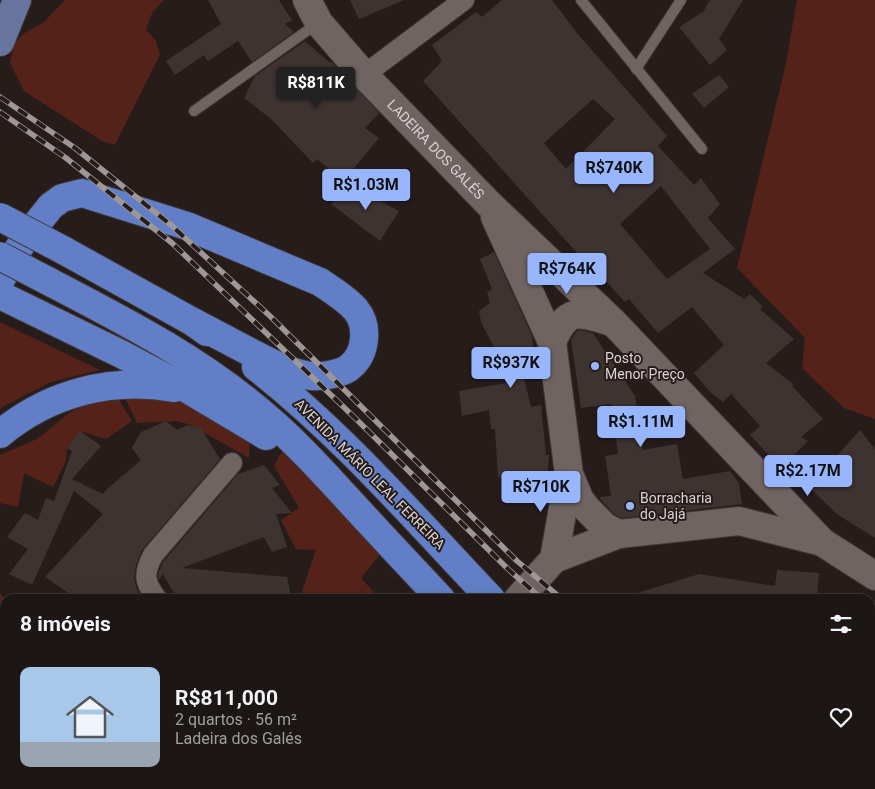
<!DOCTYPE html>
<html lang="pt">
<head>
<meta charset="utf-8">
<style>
	:root { --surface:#1c1614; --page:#251f1d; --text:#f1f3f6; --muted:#a09fa0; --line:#3a3534; --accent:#98b6fd }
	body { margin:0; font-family:Roboto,sans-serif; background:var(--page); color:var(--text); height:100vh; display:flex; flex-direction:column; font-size:19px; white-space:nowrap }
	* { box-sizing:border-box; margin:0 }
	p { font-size:16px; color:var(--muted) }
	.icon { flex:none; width:28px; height:28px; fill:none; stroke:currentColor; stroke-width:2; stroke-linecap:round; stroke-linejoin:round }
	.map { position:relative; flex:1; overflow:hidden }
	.sheet { position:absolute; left:0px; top:594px; width:875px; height:196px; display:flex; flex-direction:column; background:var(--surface); border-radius:15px 15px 0 0; box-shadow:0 5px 20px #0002,0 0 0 1px var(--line) }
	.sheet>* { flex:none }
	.price { position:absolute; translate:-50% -42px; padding:0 11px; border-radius:5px; background:var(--accent); color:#111; font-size:16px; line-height:32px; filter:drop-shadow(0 1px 2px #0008) }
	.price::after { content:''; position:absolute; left:50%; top:30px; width:15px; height:11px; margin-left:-8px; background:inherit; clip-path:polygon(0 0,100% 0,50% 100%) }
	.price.current { background:#222; color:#fff }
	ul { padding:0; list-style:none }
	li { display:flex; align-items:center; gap:15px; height:125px; padding:0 20px }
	li span { display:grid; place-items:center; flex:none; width:140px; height:100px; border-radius:10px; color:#555 }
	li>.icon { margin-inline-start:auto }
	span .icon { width:60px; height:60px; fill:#fffc; stroke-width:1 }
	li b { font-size:21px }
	h2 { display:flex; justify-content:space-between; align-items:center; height:60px; padding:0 20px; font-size:21px }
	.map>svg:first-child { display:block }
	.green { fill:#552219 }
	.building { fill:#3d3331; fill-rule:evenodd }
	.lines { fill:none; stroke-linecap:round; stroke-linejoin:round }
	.lane-casing { stroke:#403837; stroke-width:12 }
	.street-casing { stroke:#403837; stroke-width:22 }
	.secondary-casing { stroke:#403837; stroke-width:30 }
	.primary-casing { stroke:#403837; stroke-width:30 }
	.highway-casing { stroke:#403837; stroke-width:30 }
	.lane { stroke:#6f6461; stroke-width:10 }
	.street { stroke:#6f6461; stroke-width:20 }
	.secondary { stroke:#6f6461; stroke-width:28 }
	.primary { stroke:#67749e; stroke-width:28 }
	.highway { stroke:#627ec6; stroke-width:28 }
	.rail-casing { stroke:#9e9795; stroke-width:5.5 }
	.rail { stroke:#261d1b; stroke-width:4; stroke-dasharray:11; stroke-linecap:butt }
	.highway-bridge-casing { stroke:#403837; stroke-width:30; stroke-linecap:butt }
	.highway-bridge { stroke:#627ec6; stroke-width:28 }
	.poi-dot { fill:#98b6fd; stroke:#261d1b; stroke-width:2 }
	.labels { text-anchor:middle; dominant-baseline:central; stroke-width:4; stroke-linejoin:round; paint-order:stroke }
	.street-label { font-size:14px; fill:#dbd4d3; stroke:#261d1b }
	.poi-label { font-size:14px; fill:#dbd4d3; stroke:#261d1b; text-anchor:start }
</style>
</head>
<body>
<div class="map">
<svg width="875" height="789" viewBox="0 0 875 789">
	<rect width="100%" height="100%" fill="#261d1b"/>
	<g class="green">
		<path d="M65,0H164L152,13L146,30L156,41L160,55L115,145L102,141L24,91L10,63L14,45L23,34L44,22Z"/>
		<path d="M797,0H875V419L844,408L802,368L805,338L737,268L786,63Z"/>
		<path d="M0,322L100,370L51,382L6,405L0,409Z"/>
		<path d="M151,389L250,416L249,458L191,425L177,421L137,423L126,400L133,391Z"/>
		<path d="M115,393L132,421L106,439L80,431L67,448L66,461L53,487L24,473L18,507L0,503V455L37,439L72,411Z"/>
		<path d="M285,446L382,552L361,578L380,599H306L302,592L316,550L296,549L281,520L299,508L274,466Z"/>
		<path d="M0,591L1,595L5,599V686L0,691Z"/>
	</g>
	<g class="building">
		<path d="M208,0H279L292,20L285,24L294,32L252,62L238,41L208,61L204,55L175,75L166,61L221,24Z"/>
		<path d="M350,0H404L359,19Z"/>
		<path d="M502,0H552L577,33L667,136L658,146L694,185L701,178L720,204L708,218L735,249L703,273L744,299L750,294L763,307L760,309L794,339L766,363L793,384L792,386L823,419L801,437L808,441L781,468L750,435L760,426L731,394L723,402L711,393L694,373L724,345L692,307L658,333L629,299L625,302L605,280L603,282L423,81L442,61L432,45L476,12L482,17ZM593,99L615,119L566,169L544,143ZM661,186L710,249L667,279L620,224Z"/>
		<path d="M710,0H743L719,39L727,50L710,65L679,27L703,12Z"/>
		<path d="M305,41L330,63L332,62L379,113L365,128L379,138L343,181L317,159L313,163L271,119L244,98L255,76Z"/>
		<path d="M719,75L729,87L704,108L692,94Z"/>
		<path d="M350,185L399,211L380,241L331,204Z"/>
		<path d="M494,252L532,336L536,373L523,374L531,407L541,405L546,455H549L546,496L498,477L495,429H491L489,410L462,416L459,391L507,383L494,347L481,322L479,311L490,303L487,292L492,289L480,259Z"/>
		<path d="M581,330L593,333L635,396L643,450L677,444L683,479L730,471L739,483L742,504L622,518L614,514L601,500L600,497L611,496L605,456L618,454L611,404L581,408L571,339L577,331Z"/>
		<path d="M166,421L177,430L187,425L201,428L220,459L142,550L136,565L134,578L136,587L142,599H77L45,577L103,514L74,491L32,585L9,574L28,549L7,537L25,513L38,520L46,498L54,501L72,451L67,448L80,431L101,446L72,479L103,494L107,489L141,460L132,448L141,432Z"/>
		<path d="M860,430L875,449V538L838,515L809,487Z"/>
		<path d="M264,465L280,485L272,488L292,513L276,514L287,547L272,552L264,537L182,568L287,577L290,591V599H181L172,590L163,574L159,580L158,574L163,562L238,474Z"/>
		<path d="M777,570L819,573L817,599H632L631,595L699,574L775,586Z"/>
	</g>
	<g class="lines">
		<g class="lane-casing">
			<g id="lane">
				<path d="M581,0L702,149"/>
				<path d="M636,69L681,0"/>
				<path d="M194,111L318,23"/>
			</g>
		</g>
		<g class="street-casing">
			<g id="street">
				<path d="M364,75L464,0"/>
				<path d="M157,599C144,582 143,574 153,555L232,463"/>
				<path d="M21,789L26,785"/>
			</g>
		</g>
		<g class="secondary-casing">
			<g id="secondary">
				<path id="s1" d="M307,0L319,23L364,75L489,204L613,322L822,542L875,576"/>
				<path d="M495,217L552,342L569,474L580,500L587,509L605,527L619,534"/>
				<path d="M552,342C568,306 578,312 612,322"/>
				<path d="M554,559L569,474"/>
				<path d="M518,599L554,559L619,534L739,521L822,542"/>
				<path d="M364,789L367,785"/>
			</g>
		</g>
		<g class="primary-casing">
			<path id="primary" d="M0,42L17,0"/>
		</g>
		<g class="highway-casing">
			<g id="highway">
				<path d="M63,250L193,322L207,332"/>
				<path d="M0,281L23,241L51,206L62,198L82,193L187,226L320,282C332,290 347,299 356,310C369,326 366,353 351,366C343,374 321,377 311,376C289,373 269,362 250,352C231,342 212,332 193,322"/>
				<path d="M48,281C125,321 205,362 271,421C298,444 322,471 345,496C377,531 409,565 441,599"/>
				<path d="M0,295L121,354L189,390L266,436"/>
				<path d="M256,367C343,435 415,519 491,599"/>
				<path d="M0,434C49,393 111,377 174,388"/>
				<path d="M620,785L624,789"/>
				<path d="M681,785L686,789"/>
			</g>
		</g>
		<use href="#lane" class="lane"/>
		<use href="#street" class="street"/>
		<use href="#secondary" class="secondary"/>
		<use href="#primary" class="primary"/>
		<use href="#highway" class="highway"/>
		<g class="rail-casing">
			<g id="rail">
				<path d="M0,97L75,148L171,225L271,317L517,561L562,599"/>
				<path d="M0,112L66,158L172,243L353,416L508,569L542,599"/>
				<path d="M825,785L832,789"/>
				<path d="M858,785L866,789"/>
			</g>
		</g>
		<use href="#rail" class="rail"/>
		<g class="highway-bridge-casing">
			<g id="highway-bridge">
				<path d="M0,217L63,250"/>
				<path d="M0,256L48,281"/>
			</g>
		</g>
		<use href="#highway-bridge" class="highway-bridge"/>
	</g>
	<g class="poi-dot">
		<circle cx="595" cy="366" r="5"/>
		<circle cx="630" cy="506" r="5"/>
	</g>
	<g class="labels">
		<g class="street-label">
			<text stroke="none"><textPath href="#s1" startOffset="198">LADEIRA DOS GALÉS</textPath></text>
			<text transform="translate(370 474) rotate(45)">AVENIDA MÁRIO LEAL FERREIRA</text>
		</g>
		<g class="poi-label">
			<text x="605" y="358">Posto<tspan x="605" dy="16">Menor Preço</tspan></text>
			<text x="640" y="498">Borracharia<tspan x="640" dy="16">do Jajá</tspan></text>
		</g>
	</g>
</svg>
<b class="price current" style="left:316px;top:109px">R$811K</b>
<b class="price" style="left:614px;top:194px">R$740K</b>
<b class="price" style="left:366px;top:211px">R$1.03M</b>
<b class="price" style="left:567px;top:295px">R$764K</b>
<b class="price" style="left:511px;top:389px">R$937K</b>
<b class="price" style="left:641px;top:448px">R$1.11M</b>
<b class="price" style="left:808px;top:497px">R$2.17M</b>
<b class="price" style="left:541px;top:513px">R$710K</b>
<section class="sheet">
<h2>8 imóveis<svg class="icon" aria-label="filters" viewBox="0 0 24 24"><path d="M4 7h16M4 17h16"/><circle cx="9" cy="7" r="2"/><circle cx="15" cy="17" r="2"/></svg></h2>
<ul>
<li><span style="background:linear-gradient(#a9c7e8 75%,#9aa5b1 0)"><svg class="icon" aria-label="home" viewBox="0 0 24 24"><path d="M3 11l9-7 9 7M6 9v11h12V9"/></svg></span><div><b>R$811,000</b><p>2 quartos · 56 m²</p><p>Ladeira dos Galés</p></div><svg class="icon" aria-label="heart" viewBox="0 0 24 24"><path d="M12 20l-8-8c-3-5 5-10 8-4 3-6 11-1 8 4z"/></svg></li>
</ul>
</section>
</div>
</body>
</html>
